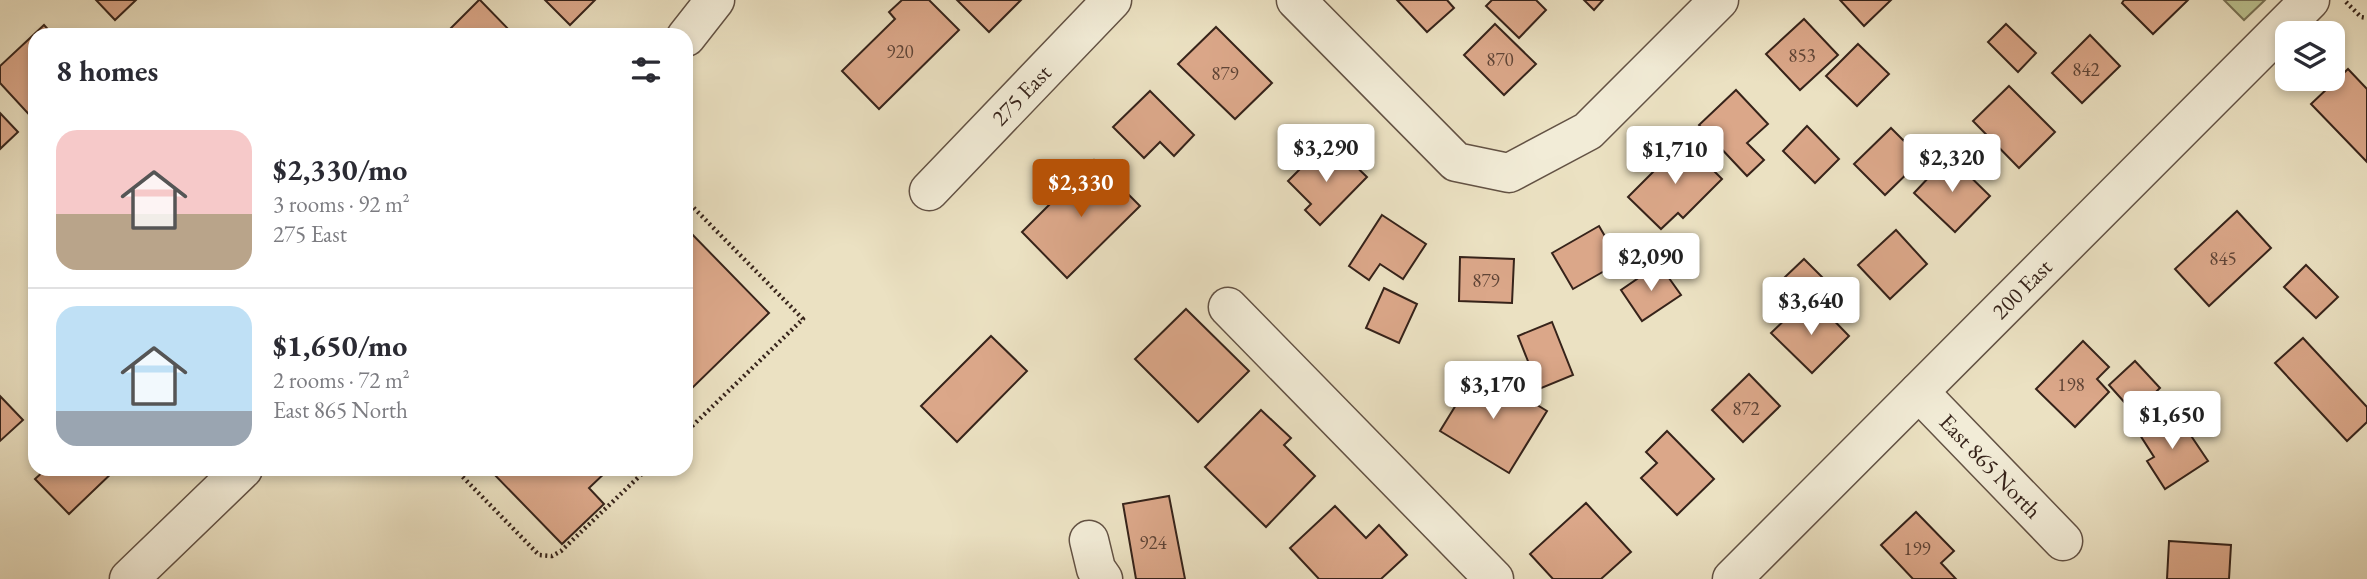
<!DOCTYPE html>
<html lang="en">
<head>
<meta charset="utf-8">
<style>
	:root { --surface:#fff; --page:#f7f7f7; --text:#2b2b33; --muted:#7c7c81; --line:#e1e1e2; --accent:#b45309 }
	body { margin:0; font-family:"EB Garamond",serif; background:var(--page); color:var(--text); height:100vh; display:flex; flex-direction:column; font-size:26px; white-space:nowrap }
	* { box-sizing:border-box; margin:0 }
	p { font-size:23px; color:var(--muted) }
	.icon { flex:none; width:38px; height:38px; fill:none; stroke:currentColor; stroke-width:2; stroke-linecap:round; stroke-linejoin:round }
	.map { position:relative; flex:1; overflow:hidden }
	.side { position:absolute; left:28px; top:28px; width:665px; height:448px; display:flex; flex-direction:column; background:var(--surface); border-radius:21px; box-shadow:0 4px 10px #0003 }
	.side>* { flex:none }
	.tools { position:absolute; left:2275px; top:21px; display:grid; gap:14px }
	.tools a { display:grid; place-items:center; width:70px; height:70px; border-radius:14px; background:var(--surface); box-shadow:0 4px 10px #0003; font-size:35px }
	.price { position:absolute; translate:-50% -60px; padding:0 16px; border-radius:7px; background:#fff; color:#222; font-size:23px; line-height:46px; filter:drop-shadow(0 2px 4px #0008) }
	.price::after { content:''; position:absolute; left:50%; top:42px; width:21px; height:16px; margin-left:-10px; background:inherit; clip-path:polygon(0 0,100% 0,50% 100%) }
	.price.current { background:var(--accent); color:#fff }
	ul { padding:0; list-style:none }
	li { display:flex; align-items:center; gap:21px; height:175px; padding:0 28px }
	li+li { border-top:2px solid var(--line) }
	li span { display:grid; place-items:center; flex:none; width:196px; height:140px; border-radius:21px; color:#555 }
	li>.icon { margin-inline-start:auto }
	span .icon { width:84px; height:84px; fill:#fffc; stroke-width:1 }
	li b { font-size:30px }
	h2 { display:flex; justify-content:space-between; align-items:center; height:84px; padding:0 28px; font-size:30px }
	.map>svg:first-child { display:block }
	.green { fill:#bbc290; stroke:#787255; stroke-width:2 }
	.building { fill:#dba789; stroke:#36231a; stroke-width:2 }
	.lines { fill:none; stroke-linecap:round; stroke-linejoin:round }
	.minor-casing { stroke:#635244; stroke-width:41 }
	.path { stroke:#36231a; stroke-width:4.5; stroke-dasharray:2 3.5; stroke-linecap:butt }
	.minor { stroke:#f2ecd7; stroke-width:38 }
	.labels { text-anchor:middle; dominant-baseline:central; stroke-width:5; stroke-linejoin:round; paint-order:stroke }
	.number-label { font-size:19px; fill:#5f4436 }
	.street-label { font-size:23px; fill:#36231a; stroke:#f2ecd7 }
</style>
</head>
<body>
<div class="map">
<svg width="2367" height="579" viewBox="0 0 2367 579">
	<rect width="100%" height="100%" fill="#ebe1c2"/>
	<filter id="stains"><feTurbulence type="fractalNoise" baseFrequency=".00286" numOctaves="4"/><feColorMatrix values="0 0 0 0 .2 0 0 0 0 .09 0 0 0 0 .02 0 0 0 .5 -.17"/></filter>
	<radialGradient id="worn" r=".72"><stop offset=".6" stop-color="#630" stop-opacity="0"/><stop offset="1" stop-color="#630" stop-opacity=".3"/></radialGradient>
	<path class="green" d="M2224,0H2265L2244,20Z"/>
	<g class="building">
		<path d="M96,0H136L115,20Z"/>
		<path d="M480,0L514,35H444L479,0Z"/>
		<path d="M545,0H595L570,25Z"/>
		<path d="M902,0H929L959,30L879,109L842,71L895,19L889,12Z"/>
		<path d="M957,0H1021L989,32Z"/>
		<path d="M1397,0H1447L1454,8L1427,32Z"/>
		<path d="M1492,0H1536L1546,10L1519,38L1486,6Z"/>
		<path d="M1584,0H1603L1594,10Z"/>
		<path d="M1840,0H1891L1864,26Z"/>
		<path d="M2124,0H2188L2153,34L2122,3Z"/>
		<path d="M1804,19L1838,55L1800,90L1766,54Z"/>
		<path d="M1495,24L1536,64L1504,95L1464,55Z"/>
		<path d="M2006,24L2036,53L2018,72L1988,42Z"/>
		<path d="M44,25L53,35H35V121L0,83V66Z"/>
		<path d="M1216,27L1272,83L1235,119L1178,64Z"/>
		<path d="M2090,35L2120,66L2082,103L2052,73Z"/>
		<path d="M1858,44L1889,74L1857,106L1826,76Z"/>
		<path d="M2348,69L2367,89V162L2311,104Z"/>
		<path d="M2009,86L2055,132L2019,168L1973,121Z"/>
		<path d="M1736,90L1768,124L1747,143L1764,160L1747,176L1699,125Z"/>
		<path d="M1150,91L1194,135L1174,156L1160,142L1144,158L1113,127Z"/>
		<path d="M0,113L18,132L0,149Z"/>
		<path d="M1807,126L1839,159L1815,183L1783,151Z"/>
		<path d="M1891,128L1922,159L1885,195L1854,164Z"/>
		<path d="M1684,141L1722,179L1683,218L1678,213L1661,229L1628,197Z"/>
		<path d="M1318,151L1333,166L1344,155L1367,177L1320,225L1305,210L1311,204L1288,181Z"/>
		<path d="M1949,156L1990,196L1955,232L1914,193Z"/>
		<path d="M1094,160L1140,206L1067,278L1022,232Z"/>
		<path d="M2237,211L2271,248L2209,306L2175,269Z"/>
		<path d="M1382,215L1426,244L1403,279L1380,264L1369,280L1349,266Z"/>
		<path d="M1599,226L1620,262L1573,289L1552,253Z"/>
		<path d="M686,228L769,313L686,394Z"/>
		<path d="M1896,230L1927,264L1890,299L1858,265Z"/>
		<path d="M1460,257L1514,259L1512,303L1459,301Z"/>
		<path d="M1804,259L1828,283L1810,302L1785,277Z"/>
		<path d="M1659,264L1681,295L1642,321L1621,290Z"/>
		<path d="M2306,265L2338,297L2316,318L2284,287Z"/>
		<path d="M1384,288L1417,304L1399,343L1366,328Z"/>
		<path d="M1818,304L1849,336L1812,373L1771,333L1794,311L1802,320Z"/>
		<path d="M1186,309L1249,371L1198,422L1135,359Z"/>
		<path d="M1552,322L1573,375L1539,389L1518,336Z"/>
		<path d="M991,336L1027,371L957,442L921,406Z"/>
		<path d="M2303,338L2367,407V422L2347,441L2275,363Z"/>
		<path d="M2083,341L2109,367L2097,379L2109,392L2075,427L2036,389Z"/>
		<path d="M2135,361L2160,388L2134,413L2109,385Z"/>
		<path d="M1478,369L1547,411L1509,473L1440,431Z"/>
		<path d="M1749,374L1780,406L1743,442L1712,410Z"/>
		<path d="M0,396L23,420L0,441Z"/>
		<path d="M1261,410L1291,438L1284,445L1315,476L1266,527L1205,467Z"/>
		<path d="M2175,412L2208,461L2165,489L2147,461L2154,457L2140,435Z"/>
		<path d="M1667,431L1714,479L1677,515L1641,478L1657,463L1646,452Z"/>
		<path d="M46,469H116L69,514L35,479Z"/>
		<path d="M489,469H609L589,488L604,504L562,544Z"/>
		<path d="M1169,496L1185,579H1136L1123,504Z"/>
		<path d="M1586,503L1631,552L1601,579H1553L1530,554Z"/>
		<path d="M1335,506L1366,538L1379,525L1407,555L1381,579H1319L1290,548Z"/>
		<path d="M1916,512L1954,551L1941,563L1956,579H1913L1881,545Z"/>
		<path d="M2169,541L2231,545L2229,579H2167Z"/>
	</g>
	<g class="lines">
		<g class="minor-casing">
			<g id="minor">
				<path d="M1296,0L1456,162L1509,173L1588,131L1719,0"/>
				<path d="M686,37L715,0"/>
				<path id="s1" d="M929,191L1112,0"/>
				<path d="M1228,307L1494,579"/>
				<path id="s2" d="M1919,392L2063,541"/>
				<path d="M1089,540L1096,569L1103,579"/>
				<path d="M129,579L243,469"/>
				<path id="s3" d="M1732,579L2310,0"/>
			</g>
		</g>
		<g class="path">
			<path d="M2346,2L2361,17L2367,18"/>
			<path d="M686,200L803,319L686,432"/>
			<path d="M455,469L539,555L552,556L561,551L647,469"/>
		</g>
		<use href="#minor" class="minor"/>
	</g>
	<g class="labels">
		<g class="number-label">
			<text x="900" y="51">920</text>
			<text x="1802" y="55">853</text>
			<text x="1500" y="59">870</text>
			<text x="2086" y="69">842</text>
			<text x="1225" y="73">879</text>
			<text x="2223" y="258">845</text>
			<text x="1486" y="280">879</text>
			<text x="2071" y="384">198</text>
			<text x="1746" y="408">872</text>
			<text x="1153" y="542">924</text>
			<text x="1917" y="548">199</text>
		</g>
		<g class="street-label">
			<text stroke="none"><textPath href="#s1" startOffset="133">275 East</textPath></text>
			<text stroke="none"><textPath href="#s3" startOffset="410">200 East</textPath></text>
			<text stroke="none"><textPath href="#s2" startOffset="103">East 865 North</textPath></text>
		</g>
	</g>
	<rect width="100%" height="100%" filter="url(#stains)"/>
	<rect width="100%" height="100%" fill="url(#worn)"/>
</svg>
<div class="tools">
<a><svg class="icon" aria-label="layers" viewBox="0 0 24 24"><path d="M12 4l9 5-9 5-9-5zM3 14l9 5 9-5"/></svg></a>
</div>
<b class="price" style="left:1326px;top:184px">$3,290</b>
<b class="price" style="left:1675px;top:186px">$1,710</b>
<b class="price" style="left:1952px;top:194px">$2,320</b>
<b class="price current" style="left:1081px;top:219px">$2,330</b>
<b class="price" style="left:1651px;top:293px">$2,090</b>
<b class="price" style="left:1811px;top:337px">$3,640</b>
<b class="price" style="left:1493px;top:421px">$3,170</b>
<b class="price" style="left:2172px;top:451px">$1,650</b>
<section class="side">
<h2>8 homes<svg class="icon" aria-label="filters" viewBox="0 0 24 24"><path d="M4 7h16M4 17h16"/><circle cx="9" cy="7" r="2"/><circle cx="15" cy="17" r="2"/></svg></h2>
<ul>
<li><span style="background:linear-gradient(#f6c9c9 60%,#b9a48a 0)"><svg class="icon" aria-label="home" viewBox="0 0 24 24"><path d="M3 11l9-7 9 7M6 9v11h12V9"/></svg></span><div><b>$2,330/mo</b><p>3 rooms · 92 m²</p><p>275 East</p></div></li>
<li><span style="background:linear-gradient(#bfe0f5 75%,#9aa5b1 0)"><svg class="icon" aria-label="home" viewBox="0 0 24 24"><path d="M3 11l9-7 9 7M6 9v11h12V9"/></svg></span><div><b>$1,650/mo</b><p>2 rooms · 72 m²</p><p>East 865 North</p></div></li>
</ul>
</section>
</div>
</body>
</html>
